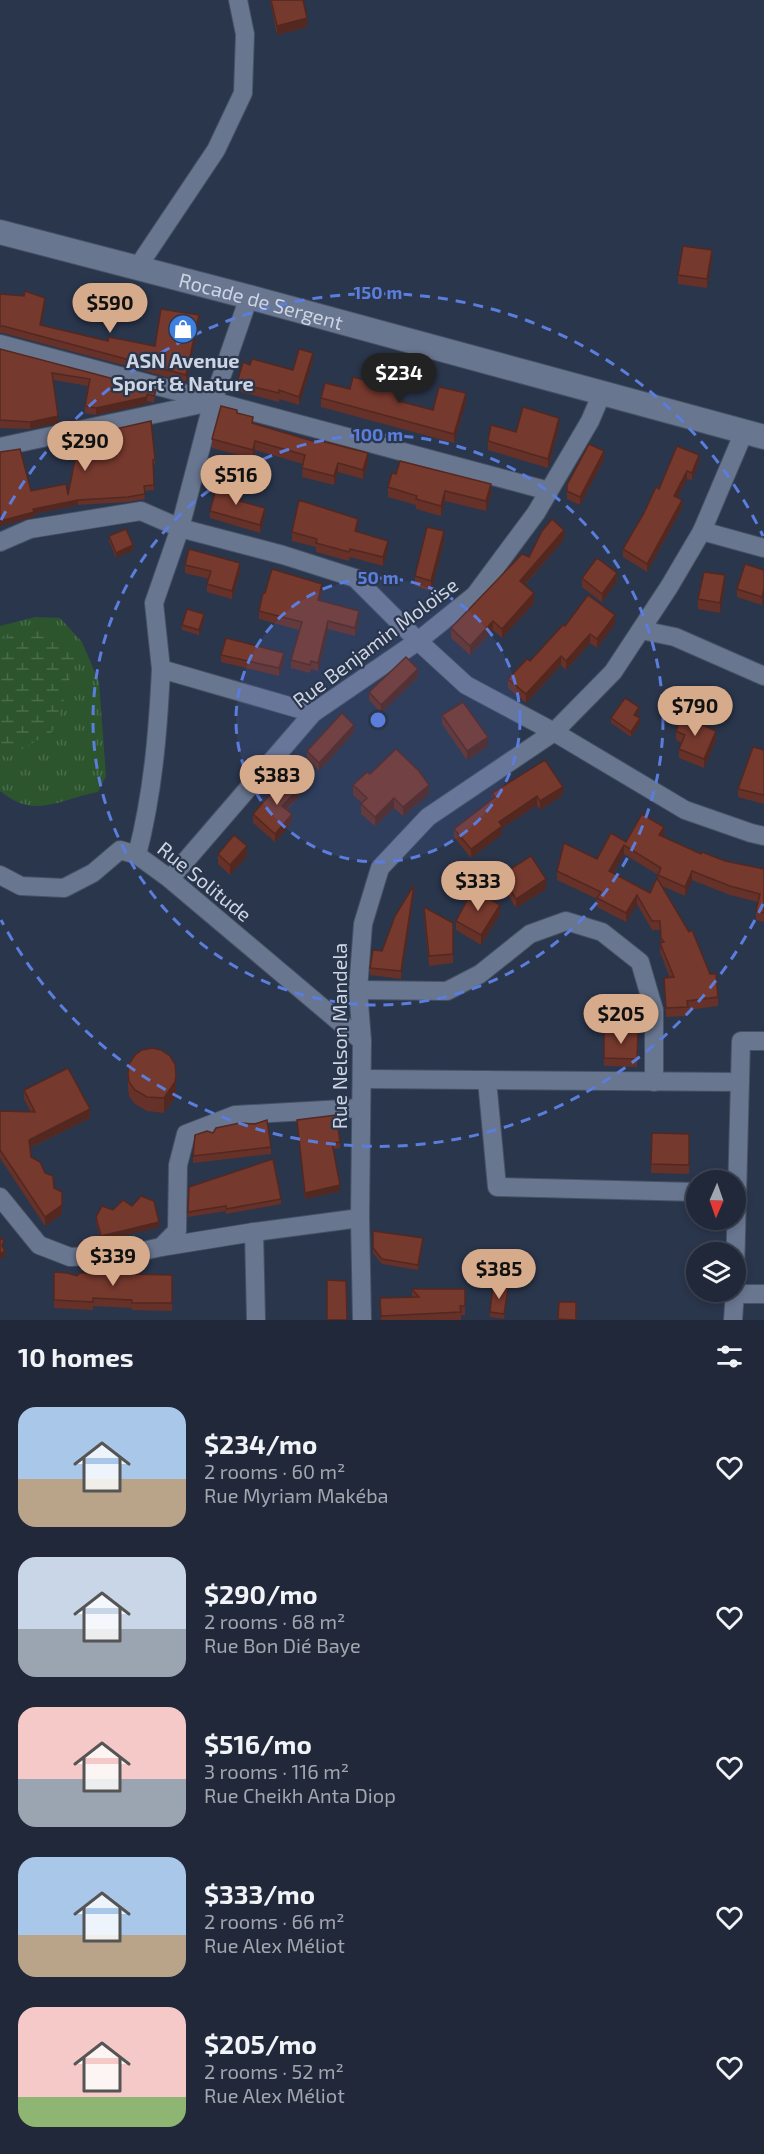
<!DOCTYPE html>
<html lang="en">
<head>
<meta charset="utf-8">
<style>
	:root { --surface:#202839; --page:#283041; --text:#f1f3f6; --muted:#a2a6ae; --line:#3d4453; --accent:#d6ab8b }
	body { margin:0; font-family:"Exo 2",sans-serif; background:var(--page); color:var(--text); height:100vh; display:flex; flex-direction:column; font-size:22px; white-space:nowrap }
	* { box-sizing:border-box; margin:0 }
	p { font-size:20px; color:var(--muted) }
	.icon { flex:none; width:33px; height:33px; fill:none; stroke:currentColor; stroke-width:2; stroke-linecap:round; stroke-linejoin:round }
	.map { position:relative; height:1320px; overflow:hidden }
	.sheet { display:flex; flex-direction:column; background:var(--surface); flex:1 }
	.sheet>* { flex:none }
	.needle { width:39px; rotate:182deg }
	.buttons { position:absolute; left:686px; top:1170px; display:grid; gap:12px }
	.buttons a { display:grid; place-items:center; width:60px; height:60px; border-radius:50%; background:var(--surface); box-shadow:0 3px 9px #0003,0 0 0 2px var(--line); font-size:30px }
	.price { position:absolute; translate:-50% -51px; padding:0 14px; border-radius:21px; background:var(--accent); color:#111; font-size:20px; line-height:39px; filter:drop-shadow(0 2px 3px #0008) }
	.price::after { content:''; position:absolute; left:50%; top:36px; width:18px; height:14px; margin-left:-9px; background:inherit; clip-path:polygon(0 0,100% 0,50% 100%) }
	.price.on { background:#222; color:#fff }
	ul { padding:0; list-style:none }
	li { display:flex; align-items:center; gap:18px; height:150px; padding:0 18px }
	li span { display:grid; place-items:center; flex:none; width:168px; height:120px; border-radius:18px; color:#555 }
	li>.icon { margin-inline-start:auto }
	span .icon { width:72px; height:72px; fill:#fffc; stroke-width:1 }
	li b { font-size:26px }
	h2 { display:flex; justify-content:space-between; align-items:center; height:72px; padding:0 18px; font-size:26px }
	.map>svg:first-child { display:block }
	.grass { fill:url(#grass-tufts) }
	.wetland { fill:url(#wetland-marsh) }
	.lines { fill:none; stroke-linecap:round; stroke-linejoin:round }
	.street-casing { stroke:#465164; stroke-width:20 }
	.secondary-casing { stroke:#465164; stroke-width:26 }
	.street { stroke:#697690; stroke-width:18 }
	.secondary { stroke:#697690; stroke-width:24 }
	.wall { fill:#653128; fill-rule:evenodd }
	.shaded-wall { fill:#532820 }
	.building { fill:#76392e; stroke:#532820; stroke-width:1.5 }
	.ring { fill:none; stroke:#5b7ddc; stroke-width:3; stroke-dasharray:10 8 }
	.labels { text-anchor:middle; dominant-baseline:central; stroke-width:4.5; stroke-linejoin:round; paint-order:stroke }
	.street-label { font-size:20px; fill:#cdd5e4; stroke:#2a364c }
	.poi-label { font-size:20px; font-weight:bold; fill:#cdd5e4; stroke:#2a364c }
	.centre { fill:#5b7ddc; stroke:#2a364c; stroke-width:3 }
	.ring-label { font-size:18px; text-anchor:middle; font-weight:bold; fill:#5b7ddc; stroke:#2a364c; stroke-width:4.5; stroke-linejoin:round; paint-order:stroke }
</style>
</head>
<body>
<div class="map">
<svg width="764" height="1320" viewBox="0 0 764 1320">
	<defs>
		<pattern id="grass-tufts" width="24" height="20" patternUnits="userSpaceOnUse" patternTransform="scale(1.5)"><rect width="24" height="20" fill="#2c552d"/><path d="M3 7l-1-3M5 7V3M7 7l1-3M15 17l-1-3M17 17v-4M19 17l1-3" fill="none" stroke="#496d4b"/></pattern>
		<pattern id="wetland-marsh" width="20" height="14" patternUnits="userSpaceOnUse" patternTransform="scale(1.5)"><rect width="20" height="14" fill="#2c552d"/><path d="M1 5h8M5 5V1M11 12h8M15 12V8" fill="none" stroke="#496d4b"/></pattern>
	</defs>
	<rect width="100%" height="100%" fill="#2a364c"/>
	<path class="grass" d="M35,617L60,618L82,642L99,682L106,776L98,792C60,799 35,820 0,791V626Z"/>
	<path class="wetland" d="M52,628L75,658L60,714L52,732L6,758L0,753V639Z"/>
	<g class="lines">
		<g class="street-casing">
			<g id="street">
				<path d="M137,268L216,150L243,93L245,34L238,0"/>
				<path d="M249,297L213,401L180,528L154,603L161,669L313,713"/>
				<path d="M0,344L549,491"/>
				<path d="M0,447L211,402"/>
				<path d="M702,531L764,548"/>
				<path d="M0,542L30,529L141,511L180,528L283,555L355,578L418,641L466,685L554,732L685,810L751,833L764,836"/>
				<path d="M641,630L675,637L764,676"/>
				<path d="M137,855C153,793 158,732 161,669"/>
				<path d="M0,875L21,886L64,888L93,873L120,850L137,855L170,879L362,1041"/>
				<path d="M170,879L313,713L418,641L475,595L536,513L590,421L602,393"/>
				<path d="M358,990L447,991L480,974L530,934L566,921L602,932L640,962L654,1010V1082"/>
				<path d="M362,1079L740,1082"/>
				<path d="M487,1080L497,1187L696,1192"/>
				<path d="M0,1197L39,1245L70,1257L130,1254L161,1247L177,1231L178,1165L186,1134L235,1115L361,1108"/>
				<path d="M254,1232L256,1320"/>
				<path d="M161,1247L254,1232L360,1218"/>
				<path d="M735,1273L741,1041H764"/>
				<path d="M734,1294H764"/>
				<path d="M362,1320L360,1218L362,1041L358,990L363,924L380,868L428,817L554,732L613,672L669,587L702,531L744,432"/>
				<path d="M733,1320L735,1292"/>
			</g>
		</g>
		<g class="secondary-casing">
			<g id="secondary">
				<path id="s1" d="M0,232L249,297L764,437"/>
			</g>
		</g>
		<use href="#street" class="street"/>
		<use href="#secondary" class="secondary"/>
	</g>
	<g class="wall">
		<path d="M270,0H303L307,27L277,35Z"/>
		<path d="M712,260L707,288L678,284V275Z"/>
		<path d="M0,294L45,306L41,325L108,341L155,346L199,322L186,382L3,333H0Z"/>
		<path d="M0,349L156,390L154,403L147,401V404L96,415L85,413V406L88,386L53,380L58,423L30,429L0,428Z"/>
		<path d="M313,361L299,405L279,399V402L237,391V383L250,365L293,370Z"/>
		<path d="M350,389L401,398L400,401L433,410L466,402L454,443L321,407V398Z"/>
		<path d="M237,413L253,423L368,462L363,479L338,472L334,485L302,477L303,464L255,450L253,459L212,448V439Z"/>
		<path d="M559,427L548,468L488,450V441L516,432Z"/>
		<path d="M79,439L155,459V464L153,465L154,490L144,491L145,499L128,502L78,505L34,514V517L0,526V452L31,491L68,495Z"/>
		<path d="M604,459L580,505L567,499V485Z"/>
		<path d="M699,462L692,480L687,479L677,498L682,508L647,572L623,557V549L659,489Z"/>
		<path d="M388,487L491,494L486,511L445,501L441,516L416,509V505L388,497Z"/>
		<path d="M242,497L241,501L265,515L260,533L210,518V511Z"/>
		<path d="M358,527L357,532L388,549L383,566L350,557L349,561L316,552V547L292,541V532Z"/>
		<path d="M109,536L133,550L116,558L109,541Z"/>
		<path d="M564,539L525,585L534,603L502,638L493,630L470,655L451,638V628L529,557Z"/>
		<path d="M444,541L431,591L415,586V576Z"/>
		<path d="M185,565L240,571L232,599L207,592V584L209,579L185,573Z"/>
		<path d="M764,570L762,605L737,597V589Z"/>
		<path d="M582,578L617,581L602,602L582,587Z"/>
		<path d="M725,585L720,613L698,609V599Z"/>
		<path d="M322,592L320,601L359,619L355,636L328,629L318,671L311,669L310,673L291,668V660L299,630L259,619V611L265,593Z"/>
		<path d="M204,619L199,635L182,630V625Z"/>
		<path d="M615,624L597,648L590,643L566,670L561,665L526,703L508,688V679L530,661L565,626Z"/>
		<path d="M221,655L284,661L279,676L221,662Z"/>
		<path d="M418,677L381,713L369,700V692Z"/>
		<path d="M639,712L636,716L640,723L631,737L611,723V718Z"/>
		<path d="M442,715L488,746L467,760L442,724Z"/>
		<path d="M676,731L716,740L704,768L679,758V749L682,743L676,740Z"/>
		<path d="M354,732L319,771L307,758V751Z"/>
		<path d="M764,750V804L738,797V789Z"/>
		<path d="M370,774L429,794L403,816L394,808L375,826L361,814V804L362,803L353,795V785Z"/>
		<path d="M492,793L563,795L540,810L537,805L502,828V834L471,858L454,837V829L492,799Z"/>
		<path d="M300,795L287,810L292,822L275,842L253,823V814Z"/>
		<path d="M664,836L663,837L701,854L725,861L764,869V922L756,920V911L758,902L730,895L692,880L685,896L662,886L718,997V1006L688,1010V1016L666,1017L664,978H670L660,952L661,943L660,930H652L637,904L626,922L597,907V899L557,880V871L597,859L626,842ZM624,854L658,875V879L650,893L613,873Z"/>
		<path d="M218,854L247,856L230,875L218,864Z"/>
		<path d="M501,875L546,889L516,908L501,884Z"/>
		<path d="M414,893L401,979L370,975V968L382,951Z"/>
		<path d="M424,907L453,923V963L429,966L424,916Z"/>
		<path d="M500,914L481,945L456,930V921Z"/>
		<path d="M604,1031L638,1032L637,1067L604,1066Z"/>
		<path d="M128,1073L176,1089L175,1097L164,1113L147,1111L135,1104L129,1096L128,1088Z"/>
		<path d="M24,1090L90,1118L30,1148L31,1157L45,1173L54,1188L62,1214L45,1226L0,1158V1111L31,1112L24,1099Z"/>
		<path d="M297,1120L340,1142V1148L333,1149L340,1191L305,1199Z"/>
		<path d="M213,1133L271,1147V1154L193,1163V1156Z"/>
		<path d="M652,1133L689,1134V1174L651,1173Z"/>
		<path d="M189,1187L281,1199V1204L226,1214V1211L188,1217Z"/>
		<path d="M96,1217L159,1227L101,1241L96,1222Z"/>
		<path d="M373,1231L423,1243L418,1270L382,1264L373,1253Z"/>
		<path d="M54,1272L77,1276L126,1274L172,1275V1311L132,1310V1308L93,1306V1310L54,1308Z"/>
		<path d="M412,1289H465V1315H461V1320H381L380,1298L412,1297Z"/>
		<path d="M508,1293L504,1319L490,1317V1312Z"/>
	</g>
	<g class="shaded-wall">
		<path d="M307,18V27L277,35V26Z"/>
		<path d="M712,250V260L707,288V279Z"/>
		<path d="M45,298V306L40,332V325Z"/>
		<path d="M199,315V322L186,382V375Z"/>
		<path d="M313,353V361L299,405V397Z"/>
		<path d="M466,393V402L454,443V434Z"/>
		<path d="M147,397V404L96,415V408Z"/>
		<path d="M58,416V423L30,429V422Z"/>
		<path d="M559,418V427L548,468V459Z"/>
		<path d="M255,441V450L253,459V450Z"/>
		<path d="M604,451V459L580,505V497Z"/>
		<path d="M368,453V462L363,479V470Z"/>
		<path d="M699,455V462L692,480V473Z"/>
		<path d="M338,463V472L334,485V476Z"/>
		<path d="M687,471V479L674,504V496Z"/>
		<path d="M491,484V494L486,511V501Z"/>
		<path d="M242,489V497L239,508V501Z"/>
		<path d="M445,491V501L441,516V506Z"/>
		<path d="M78,500V505L34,514V517L0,526V521L33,509Z"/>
		<path d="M682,500V508L647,572V564Z"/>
		<path d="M265,508V515L260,533V525Z"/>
		<path d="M358,519V527L355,540V531Z"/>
		<path d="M564,530V539L520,590V581Z"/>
		<path d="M444,531V541L431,591V581Z"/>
		<path d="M388,541V549L383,566V557Z"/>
		<path d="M133,545V550L116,558V553Z"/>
		<path d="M240,563V571L232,599V591Z"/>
		<path d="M617,573V581L602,602V594Z"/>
		<path d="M725,575V585L720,613V603Z"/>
		<path d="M322,584V592L318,608V600Z"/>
		<path d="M764,589V598L762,605V597Z"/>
		<path d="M534,593V603L502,638V629Z"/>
		<path d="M359,611V619L355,636V628Z"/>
		<path d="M204,614V619L199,635V630Z"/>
		<path d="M615,615V624L597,648V639Z"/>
		<path d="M328,621V629L318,671V663Z"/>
		<path d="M493,621V630L470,655V646Z"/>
		<path d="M590,634V643L566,670V661Z"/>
		<path d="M284,653V661L279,676V668Z"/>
		<path d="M561,656V665L526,703V694Z"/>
		<path d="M418,669V677L381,713V705Z"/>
		<path d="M639,707V712L634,720V715Z"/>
		<path d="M640,718V723L631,737V732Z"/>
		<path d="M354,725V732L319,771V763Z"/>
		<path d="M716,731V740L704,768V759Z"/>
		<path d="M488,737V746L467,760V751Z"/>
		<path d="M429,785V794L403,816V807Z"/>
		<path d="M300,787V795L282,814V806Z"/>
		<path d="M563,787V795L540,810V801Z"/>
		<path d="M537,796V805L502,828V834L471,858V849L499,822Z"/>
		<path d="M394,798V808L375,826V817Z"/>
		<path d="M292,814V822L275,842V834Z"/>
		<path d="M664,827V836L659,844V835Z"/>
		<path d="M624,845V854L609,880V871Z"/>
		<path d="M247,846V856L230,875V865Z"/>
		<path d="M692,871V880L685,896V887Z"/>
		<path d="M546,879V889L516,908V899Z"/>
		<path d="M414,885V893L401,979V971Z"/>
		<path d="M637,895V904L626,922V913Z"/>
		<path d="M500,905V914L481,945V935Z"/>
		<path d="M176,1075V1089L175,1097L164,1113V1098Z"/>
		<path d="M90,1109V1118L29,1148V1140Z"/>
		<path d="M340,1185V1191L305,1199V1193Z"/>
		<path d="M62,1192V1214L45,1226V1217Z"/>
		<path d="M159,1222V1227L101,1241V1236Z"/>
		<path d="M423,1238V1243L418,1270V1265Z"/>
		<path d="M5,1251V1256L0,1259V1254Z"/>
	</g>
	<g class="building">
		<path d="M271,0H303L307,18L277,26Z"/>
		<path d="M683,246L712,250L707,279L678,275Z"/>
		<path d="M25,291L45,298L40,325L108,341L109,337L155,346L161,309L199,315L186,375L3,326H0V294L24,296Z"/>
		<path d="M0,349L156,390L154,396L147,394V397L96,408L85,406L90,379L52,373L58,416L30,422L0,420Z"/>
		<path d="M299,349L313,353L299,397L279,390V393L237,383L243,362L250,365L252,359L293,370Z"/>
		<path d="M353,377L401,390L398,401L433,410L439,387L466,393L454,434L321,398L325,383L350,389Z"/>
		<path d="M221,406L237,410V413L253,417L252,423L316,442L317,440L368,453L363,470L338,463L334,476L302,468L305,455L255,441L253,450L212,439Z"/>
		<path d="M523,407L559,418L548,459L488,441L491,425L516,432Z"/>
		<path d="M151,421L155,459L153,460L154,485L144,486L145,494L128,497L78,500L33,509L34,512L0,521V452L20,449L31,491L66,484L68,495L79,439L102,435V432Z"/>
		<path d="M589,444L604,451L580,497L567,491V485Z"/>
		<path d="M677,446L699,455L692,473L687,471L674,496L682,500L647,564L623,549L644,513L656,487L659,489Z"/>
		<path d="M400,461L491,484L486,501L445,491L441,506L416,499L417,496L388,487L392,473L396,474Z"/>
		<path d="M227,485L242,489L239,501L265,508L260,525L210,511L216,489Z"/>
		<path d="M299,500L358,519L355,531L388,541L383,557L350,549L349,552L316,543L317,539L292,532Z"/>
		<path d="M552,519L564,530L520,581L534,593L502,629L493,621L470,646L451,628L522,554L529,557L542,531Z"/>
		<path d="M427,527L444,531L431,581L415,576Z"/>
		<path d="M126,529L133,545L116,553L109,536Z"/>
		<path d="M189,549L240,563L232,591L207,584L211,571L185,565Z"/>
		<path d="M597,558L617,573L602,594L582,578Z"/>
		<path d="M745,564L764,570V589L762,597L737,589Z"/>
		<path d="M272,569L322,584L318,600L359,611L355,628L328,621L318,663L311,661L310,665L291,660L302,622L259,611L263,593H265Z"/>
		<path d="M704,572L725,575L720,603L698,599Z"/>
		<path d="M588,595L615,615L597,639L590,634L566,661L561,656L526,694L508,679L527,659L530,661L563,625L565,626Z"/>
		<path d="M187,609L204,614L199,630L182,625Z"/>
		<path d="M226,638L284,653L279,668L221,655Z"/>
		<path d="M406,657L418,669L381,705L369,692Z"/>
		<path d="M625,698L639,707L634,715L640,718L631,732L611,718Z"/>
		<path d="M463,702L488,737L467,751L442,715Z"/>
		<path d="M342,713L354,725L319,763L307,751Z"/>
		<path d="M682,716L716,731L704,759L679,749L685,735L676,731Z"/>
		<path d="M753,747L764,750V795L738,789Z"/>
		<path d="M396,749L419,771L429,785L403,807L394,798L375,817L361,804L367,798L353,785L367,772L370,774Z"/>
		<path d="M545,760L563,787L540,801L537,796L499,822L502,826L471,849L454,829L495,797L492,793Z"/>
		<path d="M287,775L300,787L282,806L292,814L275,834L253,814Z"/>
		<path d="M642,814L664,827L659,835L701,854L702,852L725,861L764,869V913L756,911L760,894L730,886L692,871L685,887L658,875L661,868L624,845L609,871L650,893L657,878L689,932L692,930L710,974H716L718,997L687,1001L688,1007L666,1008L664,978L674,977L660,943L664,942L661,938L660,921H652L637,895L626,913L597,898L601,892L557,871L564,843L597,859L611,833L626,842Z"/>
		<path d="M234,835L247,846L230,865L218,854Z"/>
		<path d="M531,856L546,879L516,899L501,875Z"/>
		<path d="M414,885L401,971L370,968L373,950L382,951L395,916Z"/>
		<path d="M473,889L500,905L481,935L456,921Z"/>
		<path d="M424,907L453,923V954L429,956Z"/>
		<path d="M604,1031L638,1032L637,1059L604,1058Z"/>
		<path d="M152,1048L161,1050L170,1056L175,1064L176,1075L175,1082L164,1098L147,1097L135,1090L129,1082L128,1073L129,1064L135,1055L142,1050Z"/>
		<path d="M68,1068L90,1109L29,1140L31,1157L40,1162L45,1173L53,1176L54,1188L62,1192V1205L45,1217L0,1150V1111L35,1112L24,1090Z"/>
		<path d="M336,1115L340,1142L332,1143L340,1185L305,1193L297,1120Z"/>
		<path d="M267,1120L271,1147L193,1156L195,1135L207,1131L213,1133L216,1128L240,1123L255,1124Z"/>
		<path d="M652,1133L689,1134V1165L651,1164Z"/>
		<path d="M273,1159L281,1199L226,1209V1206L188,1212L189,1187Z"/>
		<path d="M141,1196L154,1201L159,1222L101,1236L96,1217L102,1206L113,1210L123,1200L132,1206Z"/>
		<path d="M373,1231L423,1238L418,1265L382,1259L373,1248Z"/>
		<path d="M0,1238L4,1240L2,1246L5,1251L0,1254Z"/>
		<path d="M121,1270L126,1274L172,1275V1303H132V1300L93,1298V1302L54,1300V1272L67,1273L77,1276L80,1273H101L104,1271L119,1273Z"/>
		<path d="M327,1280L346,1281L347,1320H327Z"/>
		<path d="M493,1286L508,1288L504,1314L490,1312Z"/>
		<path d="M412,1289H465V1306H460L461,1312L381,1316L380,1298L419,1297Z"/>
		<path d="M559,1302H576V1320L558,1319Z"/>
	</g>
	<circle cx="378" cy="720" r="142" fill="#5b7ddc" fill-opacity=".12"/>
	<g class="ring">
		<circle cx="378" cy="720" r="142"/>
		<circle cx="378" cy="720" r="285"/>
		<path d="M763 904A427 427 0 0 1 1 920M1 520A427 427 0 0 1 763 536"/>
	</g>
	<defs>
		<g id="shop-disc" transform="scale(1.5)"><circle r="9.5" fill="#3f7fe0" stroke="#2a364c"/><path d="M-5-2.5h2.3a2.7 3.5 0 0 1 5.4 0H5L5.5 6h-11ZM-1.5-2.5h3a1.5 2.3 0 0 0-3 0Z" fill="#fff"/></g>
	</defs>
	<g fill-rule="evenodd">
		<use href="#shop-disc" x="183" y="329"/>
	</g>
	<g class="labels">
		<g class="street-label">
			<text stroke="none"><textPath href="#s1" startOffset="270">Rocade de Sergent</textPath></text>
			<text transform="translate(375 642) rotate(-37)">Rue Benjamin Moloïse</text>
			<text transform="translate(205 881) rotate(39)">Rue Solitude</text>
			<text transform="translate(339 1036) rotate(-90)">Rue Nelson Mandela</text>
		</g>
		<g class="poi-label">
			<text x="183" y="360">ASN Avenue<tspan x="183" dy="23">Sport &amp; Nature</tspan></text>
		</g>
	</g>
	<circle cx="378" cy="720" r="9" class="centre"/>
	<g class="ring-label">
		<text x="378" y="299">150 m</text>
		<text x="378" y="441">100 m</text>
		<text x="378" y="584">50 m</text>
	</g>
</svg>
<div class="buttons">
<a><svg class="needle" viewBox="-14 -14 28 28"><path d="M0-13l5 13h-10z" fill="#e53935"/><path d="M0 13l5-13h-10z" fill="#a2a6ae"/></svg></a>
<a><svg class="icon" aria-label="layers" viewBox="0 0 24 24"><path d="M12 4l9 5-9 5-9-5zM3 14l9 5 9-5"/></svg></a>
</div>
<b class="price" style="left:110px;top:334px">$590</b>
<b class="price on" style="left:399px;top:404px">$234</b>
<b class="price" style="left:85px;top:472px">$290</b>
<b class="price" style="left:236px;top:506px">$516</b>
<b class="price" style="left:695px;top:737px">$790</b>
<b class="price" style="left:277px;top:806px">$383</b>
<b class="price" style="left:478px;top:912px">$333</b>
<b class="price" style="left:621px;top:1045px">$205</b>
<b class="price" style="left:113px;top:1287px">$339</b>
<b class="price" style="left:499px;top:1300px">$385</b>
</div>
<section class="sheet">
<h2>10 homes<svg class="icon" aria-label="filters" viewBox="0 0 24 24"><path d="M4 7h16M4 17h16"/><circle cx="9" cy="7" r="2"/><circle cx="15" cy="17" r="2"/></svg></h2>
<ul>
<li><span style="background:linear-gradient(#a9c7e8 60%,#b9a48a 0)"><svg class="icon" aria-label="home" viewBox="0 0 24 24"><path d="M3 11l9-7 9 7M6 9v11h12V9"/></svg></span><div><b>$234/mo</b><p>2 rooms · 60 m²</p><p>Rue Myriam Makéba</p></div><svg class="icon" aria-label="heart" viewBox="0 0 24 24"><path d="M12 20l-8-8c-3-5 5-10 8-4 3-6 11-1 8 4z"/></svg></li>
<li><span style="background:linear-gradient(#c9d6e8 60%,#9aa5b1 0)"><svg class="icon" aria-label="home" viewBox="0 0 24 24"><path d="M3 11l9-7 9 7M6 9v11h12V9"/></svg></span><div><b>$290/mo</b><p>2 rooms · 68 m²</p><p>Rue Bon Dié Baye</p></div><svg class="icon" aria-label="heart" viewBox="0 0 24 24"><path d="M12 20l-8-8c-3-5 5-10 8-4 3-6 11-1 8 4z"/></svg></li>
<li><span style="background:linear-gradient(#f6c9c9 60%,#9aa5b1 0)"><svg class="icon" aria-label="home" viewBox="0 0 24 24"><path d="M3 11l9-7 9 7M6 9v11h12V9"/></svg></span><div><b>$516/mo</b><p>3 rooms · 116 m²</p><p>Rue Cheikh Anta Diop</p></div><svg class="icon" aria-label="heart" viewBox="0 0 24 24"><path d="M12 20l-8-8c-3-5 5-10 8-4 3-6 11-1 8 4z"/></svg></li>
<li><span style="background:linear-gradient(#a9c7e8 65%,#b9a48a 0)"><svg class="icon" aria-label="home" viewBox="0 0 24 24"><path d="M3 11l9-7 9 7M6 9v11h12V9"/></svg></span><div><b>$333/mo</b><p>2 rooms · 66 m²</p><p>Rue Alex Méliot</p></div><svg class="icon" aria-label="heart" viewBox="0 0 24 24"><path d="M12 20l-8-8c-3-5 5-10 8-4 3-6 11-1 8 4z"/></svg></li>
<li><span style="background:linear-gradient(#f6c9c9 75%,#8fb573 0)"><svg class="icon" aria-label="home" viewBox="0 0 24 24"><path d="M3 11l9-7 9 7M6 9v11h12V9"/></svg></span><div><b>$205/mo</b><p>2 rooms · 52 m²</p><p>Rue Alex Méliot</p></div><svg class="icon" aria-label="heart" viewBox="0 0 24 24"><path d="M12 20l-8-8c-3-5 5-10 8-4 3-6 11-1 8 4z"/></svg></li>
</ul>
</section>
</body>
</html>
